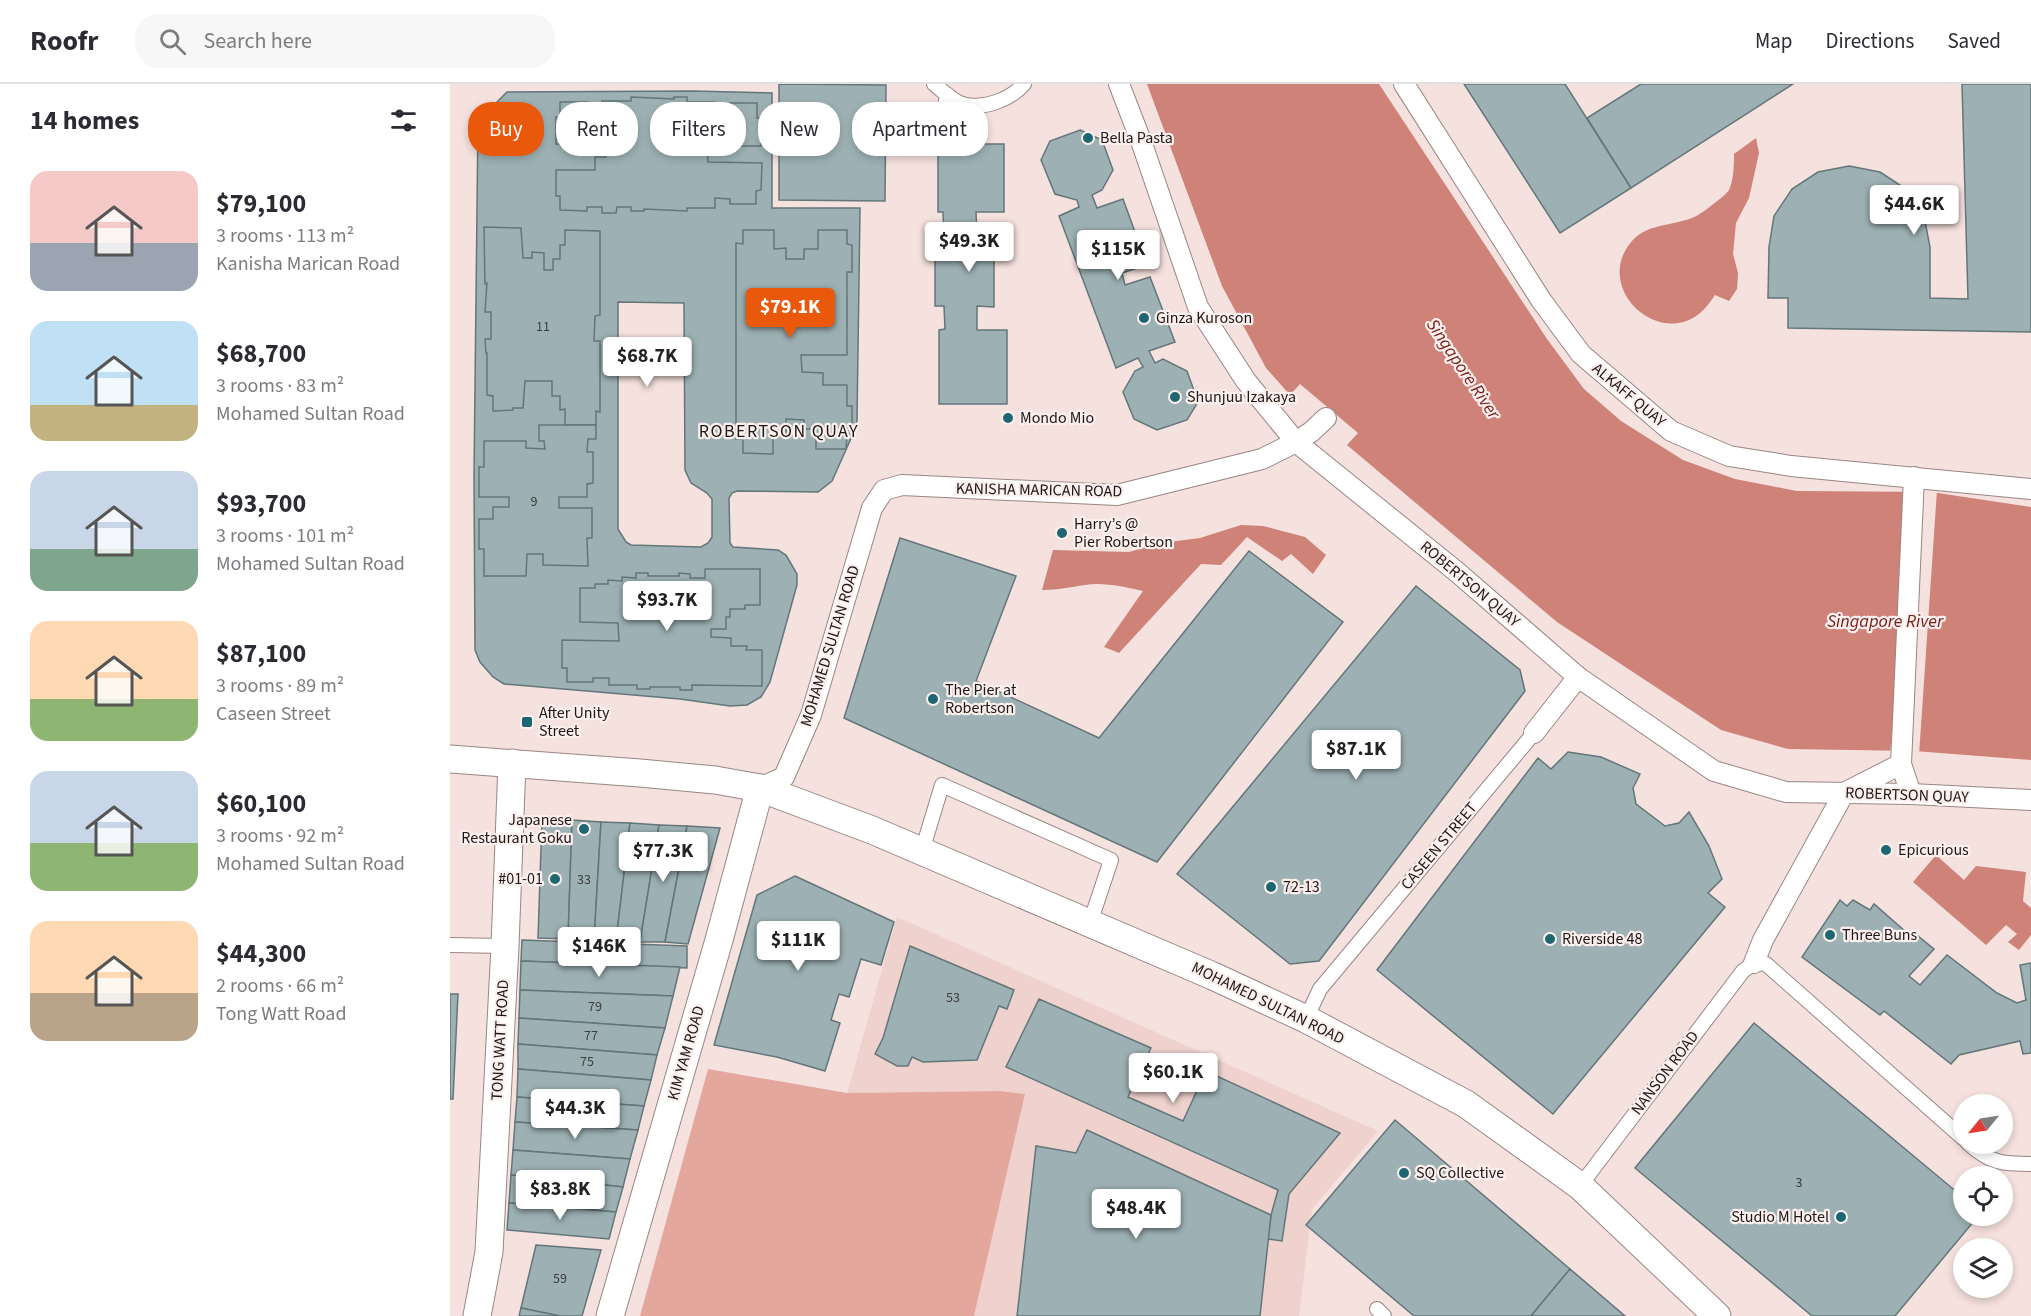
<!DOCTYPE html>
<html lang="en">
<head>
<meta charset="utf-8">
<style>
	:root { --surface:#fff; --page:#f7f7f7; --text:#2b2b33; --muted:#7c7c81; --line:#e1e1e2; --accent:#ea580c }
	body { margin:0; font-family:"Source Sans 3",sans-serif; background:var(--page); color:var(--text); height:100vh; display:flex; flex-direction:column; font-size:22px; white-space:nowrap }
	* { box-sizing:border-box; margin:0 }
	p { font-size:20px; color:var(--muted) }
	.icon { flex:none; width:33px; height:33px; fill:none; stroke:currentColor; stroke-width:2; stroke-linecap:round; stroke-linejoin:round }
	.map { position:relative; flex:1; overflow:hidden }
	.panel { display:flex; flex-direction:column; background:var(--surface); width:450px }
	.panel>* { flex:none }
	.banner { position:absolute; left:18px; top:18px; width:570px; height:54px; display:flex; gap:12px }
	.needle { width:39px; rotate:240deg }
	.buttons { position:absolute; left:1503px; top:1010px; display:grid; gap:12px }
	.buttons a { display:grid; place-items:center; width:60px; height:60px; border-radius:50%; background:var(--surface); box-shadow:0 3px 9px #0003; font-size:30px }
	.price { position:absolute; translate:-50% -51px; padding:0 14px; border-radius:6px; background:#fff; color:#222; font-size:20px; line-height:39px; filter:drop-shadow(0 2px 3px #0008) }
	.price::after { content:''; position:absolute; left:50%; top:36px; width:18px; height:14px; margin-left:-9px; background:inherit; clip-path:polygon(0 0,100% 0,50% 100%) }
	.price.active { background:var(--accent); color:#fff }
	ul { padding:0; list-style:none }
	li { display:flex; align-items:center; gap:18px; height:150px; padding:0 30px }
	li span { display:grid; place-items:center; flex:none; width:168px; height:120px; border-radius:18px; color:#555 }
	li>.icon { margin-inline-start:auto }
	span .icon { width:72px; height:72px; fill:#fffc; stroke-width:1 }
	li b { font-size:26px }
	h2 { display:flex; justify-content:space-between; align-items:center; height:72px; padding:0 30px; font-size:26px }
	.tag { padding:0 21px; border-radius:24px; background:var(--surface); box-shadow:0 3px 9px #0003; font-size:21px; line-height:54px }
	.tag.active { background:var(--accent); color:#fff }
	header { display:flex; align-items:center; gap:36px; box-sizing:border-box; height:84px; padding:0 30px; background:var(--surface); border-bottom:2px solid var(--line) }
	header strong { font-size:28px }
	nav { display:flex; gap:33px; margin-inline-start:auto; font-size:21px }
	.search { width:420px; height:54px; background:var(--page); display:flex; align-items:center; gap:15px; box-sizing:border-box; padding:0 21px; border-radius:24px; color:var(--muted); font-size:22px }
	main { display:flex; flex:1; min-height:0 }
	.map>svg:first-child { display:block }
	.built { fill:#efd2ce }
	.green { fill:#e4a79e }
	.water { fill:#ce8278 }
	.pier { fill:#f5e1dd }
	.building { fill:#9db1b4; stroke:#637679; stroke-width:1.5; fill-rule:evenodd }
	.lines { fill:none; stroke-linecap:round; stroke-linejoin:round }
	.service-casing { stroke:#988683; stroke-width:16 }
	.pedestrian-casing { stroke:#988683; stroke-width:22 }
	.minor-casing { stroke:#988683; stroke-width:29 }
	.service { stroke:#fff; stroke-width:14 }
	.pedestrian { stroke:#fff; stroke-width:20 }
	.minor { stroke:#fff; stroke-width:27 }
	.poi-dot { fill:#1d6772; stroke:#fcf0ee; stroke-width:2 }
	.labels { text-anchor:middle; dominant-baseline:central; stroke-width:4.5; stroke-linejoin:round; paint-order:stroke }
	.number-label { font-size:14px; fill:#3e3e3e }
	.poi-label { font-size:16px; fill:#1e1716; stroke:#fcf0ee; text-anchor:start }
	.street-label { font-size:16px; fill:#1e1716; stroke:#fcf0ee }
	.water-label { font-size:18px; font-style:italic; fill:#761b16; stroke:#fcf0ee }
	.neighbourhood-label { font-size:18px; letter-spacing:1.5px; fill:#1e1716; stroke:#fcf0ee }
</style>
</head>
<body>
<header>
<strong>Roofr</strong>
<div class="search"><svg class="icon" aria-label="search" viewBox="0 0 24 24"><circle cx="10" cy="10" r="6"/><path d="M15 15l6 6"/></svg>Search here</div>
<nav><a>Map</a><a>Directions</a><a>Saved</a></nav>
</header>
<main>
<section class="panel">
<h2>14 homes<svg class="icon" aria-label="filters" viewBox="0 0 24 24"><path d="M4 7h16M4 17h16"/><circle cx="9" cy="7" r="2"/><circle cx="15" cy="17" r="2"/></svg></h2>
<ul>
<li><span style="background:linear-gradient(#f6c9c9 60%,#9aa5b1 0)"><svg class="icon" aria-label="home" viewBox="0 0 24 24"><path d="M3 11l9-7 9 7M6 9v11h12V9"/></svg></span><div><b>$79,100</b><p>3 rooms · 113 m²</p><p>Kanisha Marican Road</p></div></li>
<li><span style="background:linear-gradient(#bfe0f5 70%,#c2b280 0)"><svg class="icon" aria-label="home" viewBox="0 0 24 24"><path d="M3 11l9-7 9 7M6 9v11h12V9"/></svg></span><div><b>$68,700</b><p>3 rooms · 83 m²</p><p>Mohamed Sultan Road</p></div></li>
<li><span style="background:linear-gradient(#c9d6e8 65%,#7fa58c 0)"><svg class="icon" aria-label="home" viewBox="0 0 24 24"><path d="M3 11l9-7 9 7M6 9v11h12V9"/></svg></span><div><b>$93,700</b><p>3 rooms · 101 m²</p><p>Mohamed Sultan Road</p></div></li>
<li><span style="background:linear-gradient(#ffd9b3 65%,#8fb573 0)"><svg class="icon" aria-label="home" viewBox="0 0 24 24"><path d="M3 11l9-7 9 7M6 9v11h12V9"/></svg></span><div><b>$87,100</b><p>3 rooms · 89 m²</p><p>Caseen Street</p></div></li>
<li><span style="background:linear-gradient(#c9d6e8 60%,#8fb573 0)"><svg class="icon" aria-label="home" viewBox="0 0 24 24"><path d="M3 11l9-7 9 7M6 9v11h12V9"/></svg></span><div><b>$60,100</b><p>3 rooms · 92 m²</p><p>Mohamed Sultan Road</p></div></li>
<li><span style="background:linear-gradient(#ffd9b3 60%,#b9a48a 0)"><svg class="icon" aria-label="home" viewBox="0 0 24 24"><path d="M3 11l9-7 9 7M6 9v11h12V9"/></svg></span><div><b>$44,300</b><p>2 rooms · 66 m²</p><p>Tong Watt Road</p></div></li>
</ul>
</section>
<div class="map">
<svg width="1581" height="1232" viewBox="0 0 1581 1232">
	<rect width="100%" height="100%" fill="#f5e1dd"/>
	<path class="built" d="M447,833L928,1047L862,1125L849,1232H524L575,1010L550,1007L397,1009Z"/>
	<path class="green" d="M258,985L397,1009L550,1007L575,1010L524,1232H190Z"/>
	<g class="water">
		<path d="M697,0H929L1097,255L1134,305L1171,337L1233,376L1285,395L1347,407L1481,408L1581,423V676L1464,667L1338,665L1271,646L1107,538L897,361L908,349L850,300L840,311L816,284L772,202Z"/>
		<path d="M1306,54L1309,69L1299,114L1286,139L1283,170L1288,189L1287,205L1279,217L1265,211C1259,220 1253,228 1243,234C1203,256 1153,208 1175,167C1191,138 1216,144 1242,134C1249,131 1256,126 1262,121C1267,117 1275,112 1279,106C1284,95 1284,81 1284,70Z"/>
		<path d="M791,441L813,442L855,453L876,471L863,490L841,470L832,477L797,453L771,481L751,480L669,569L654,563L693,507C674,503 654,498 635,501C619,503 610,506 592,506L603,466L679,468L711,459L750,454Z"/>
		<path d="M1486,771L1514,796L1526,782L1576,788L1573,817L1581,824V851L1569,866L1558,858L1567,850L1556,841L1536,861L1463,798Z"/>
	</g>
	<path class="pier" d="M1459,405L1487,406L1469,671L1440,670L1456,490Z"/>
	<g class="building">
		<path d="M329,0L436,1L435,117L329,116Z"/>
		<path d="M1014,0H1115L1181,104L1110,149Z"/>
		<path d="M1191,0H1343L1181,104L1137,34Z"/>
		<path d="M1512,0H1581V248L1338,244V214H1318L1319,163L1324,132L1342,105L1368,88L1399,82L1430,88L1456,105L1474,132L1480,163V214L1518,215Z"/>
		<path d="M243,7L322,9V124H410L407,337L403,350L382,397L368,408L287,407L282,409L279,414L280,459L283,463L328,466L336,471L347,490V501L320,598L311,613L297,621L280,622L230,615L54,600L43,593L30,578L25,566L24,391L28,37L57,8ZM168,218L234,219L235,386L241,399L257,409L262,415V453L258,459L251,463L181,461L176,458L168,445Z"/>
		<path d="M181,13L224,15V13H237V18H265V25H280V19H307V34H311V62H257L258,78L312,79L311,106L306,107V120H280V115L265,114V124H237V127L194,125V127H181V123H167L166,129H152V123H137V127L110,126V112H106V86H145V73H156V61L106,60V33H110V18H138L137,24H152V17H181Z"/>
		<path d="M630,46L652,56L663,86L652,106L642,111L647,124L673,115L697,181L672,189L675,201L700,193L725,258L699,267L705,279L713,275L737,287L748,318L737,336L707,346L684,335L673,308L685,287L693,283L688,274L666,284L609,132L629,123L627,116L605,110L591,76L600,57Z"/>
		<path d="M493,52H526V60H554V128H526L527,153H544V223L527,222V246H557V320H489V246L495,245L494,222H485V153H494L493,128H488V60H493Z"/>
		<path d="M34,143L71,144L73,174H82V168L94,169V186H103V175H110V161H115V146L150,147V231L145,232L144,257H150V328L146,327V341H115V325L110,326V312H102V297H75L73,324H63V326L43,327V312L37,311V269H36L35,255H41V228H35L37,199L35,200Z"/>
		<path d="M293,146H324V165L336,164V175H354V165H368V146H397V160L402,161V188H397V271H351L352,288L373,289V301H397V322H402V350H397L396,365H366V345H354V336L336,335V351H323V370L293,369V355H286V159L293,160Z"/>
		<path d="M89,341H146V355H138L137,368H143V399L137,400V413H109V424H142V454H137L138,482L93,481V470H77L76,492H34V465H29V435H43V423H59V413H29V383H34V357H76V364L95,365L94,357H89Z"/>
		<path d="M450,454L566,492L526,597L649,654L799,467L893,538L707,778L394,634Z"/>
		<path d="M255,485H310V521H295V525H280V533H276V545H261V553L281,554V562H297L296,566H312V602L242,601V606H230V603H200V605H187V601H159V594H143V598H117V584H112V556L169,557L168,539L130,538V504H145V500H158V496L172,497V493L186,494V489H198V492H229V489L240,490V494H255Z"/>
		<path d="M966,502L1070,586L1075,607L869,877L840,880L727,790Z"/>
		<path d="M1118,668L1151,673L1190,690L1183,704L1186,720L1215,742L1229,739L1239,728L1259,762L1272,795L1258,809L1275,823L1103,1030L927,886L1088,674L1101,685Z"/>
		<path d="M92,735L122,736L118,855L88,854Z"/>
		<path d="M122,736L151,738L144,856L118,855Z"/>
		<path d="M151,738L180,739L166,857L144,856Z"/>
		<path d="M180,739L209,741L190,858L166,857Z"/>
		<path d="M209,741L237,742L215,858H190Z"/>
		<path d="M237,742L270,744L238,860L215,858Z"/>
		<path d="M345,792L444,838L431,881L411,875L399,913L389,910L381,936L390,939L375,987L327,973L264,961L307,811Z"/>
		<path d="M1390,816L1397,822L1403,816L1420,826L1424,820L1464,855L1468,852L1484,865L1459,892L1470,901L1497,871L1547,909L1567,919L1576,916L1570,881L1581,879V969L1573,970L1570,957L1509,971L1501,980L1434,927L1430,931L1352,873Z"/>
		<path d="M72,856L237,862V884L71,877Z"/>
		<path d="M460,862L564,906L557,925L549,922L527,976L473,978L462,973L458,982H447L425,970L433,954Z"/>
		<path d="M71,877L230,883L223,912L70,906Z"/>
		<path d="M70,906L223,912L215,944L69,934Z"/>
		<path d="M0,910H8L3,1015H0Z"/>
		<path d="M589,915L701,964L678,1013L733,1037L756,987L890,1049L839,1110L832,1157L818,1155L821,1131L828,1106L556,983Z"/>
		<path d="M69,934L215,944L207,971L68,960Z"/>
		<path d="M1304,939L1514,1114V1131H1529L1445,1232H1362L1185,1084Z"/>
		<path d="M68,960L207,971L201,996L68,985Z"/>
		<path d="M68,985L201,996L194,1022L67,1013Z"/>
		<path d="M67,1013L194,1022L188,1046L65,1038Z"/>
		<path d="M945,1036L1120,1185L1081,1232H964L856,1141Z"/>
		<path d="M65,1038L188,1046L180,1075L63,1066Z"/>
		<path d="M637,1046L821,1131L810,1232H567L586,1062L626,1069Z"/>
		<path d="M63,1066L180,1075L173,1103L61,1091Z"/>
		<path d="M61,1091L173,1103L166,1128L59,1119Z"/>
		<path d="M59,1119L166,1128L159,1155L57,1146Z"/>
		<path d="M86,1161L151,1166L132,1232H110L71,1224Z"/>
		<path d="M1120,1185L1175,1232H1081Z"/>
		<path d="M71,1224L110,1232H69Z"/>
	</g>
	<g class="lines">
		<g class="service-casing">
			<g id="service">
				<path d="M484,0C492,6 502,17 512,20C533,26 560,16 574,0"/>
				<path d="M483,58L498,11"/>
				<path d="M472,767L492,701L661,776L640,839"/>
				<path d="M0,861L55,862"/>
				<path d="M856,935L870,905L1084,649"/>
				<path d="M1518,1059C1540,1079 1552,1080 1581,1080"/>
				<path d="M1130,1102L1293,887L1304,879L1316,880L1514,1055"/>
				<path d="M927,1225L934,1232"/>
			</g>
		</g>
		<g class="pedestrian-casing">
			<g id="pedestrian">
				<path d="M669,0L691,57L748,223L796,297L846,358L1007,488L1128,593L1264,687L1336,708L1461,710L1581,716"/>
				<path d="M954,0L1091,216L1131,270L1221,347L1279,372L1341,382L1581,405"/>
				<path d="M1084,649L1128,593"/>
				<path d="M310,704L334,693L361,631L422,424L434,406L452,401L667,411L812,375L846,358L861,348L876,334"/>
				<path d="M1461,710L1451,680L1464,393"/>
				<path d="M1304,879L1313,856L1394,709L1451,680"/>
			</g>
		</g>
		<g class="minor-casing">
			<g id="minor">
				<path d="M0,675L190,689L265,696L310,704L422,746L763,892L856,935L1016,1020L1130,1102L1267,1232"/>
				<path d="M27,1232L39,1168L55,862L62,679"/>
				<path d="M160,1232L269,856L310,704"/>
			</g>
		</g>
		<use href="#service" class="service"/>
		<use href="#pedestrian" class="pedestrian"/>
		<use href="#minor" class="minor"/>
	</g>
	<g class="poi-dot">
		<circle cx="638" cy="54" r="6"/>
		<circle cx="694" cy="234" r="6"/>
		<circle cx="725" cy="313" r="6"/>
		<circle cx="558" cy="334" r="6"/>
		<circle cx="612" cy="449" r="6"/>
		<circle cx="483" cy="615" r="6"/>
		<rect x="71" y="632" width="12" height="12" rx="3"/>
		<circle cx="134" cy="745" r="6"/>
		<circle cx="1436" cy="766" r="6"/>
		<circle cx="105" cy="795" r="6"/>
		<circle cx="821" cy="803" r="6"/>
		<circle cx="1380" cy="851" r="6"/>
		<circle cx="1100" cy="855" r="6"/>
		<circle cx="954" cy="1089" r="6"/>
		<circle cx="1391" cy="1133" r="6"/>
	</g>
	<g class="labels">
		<g class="number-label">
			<text x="93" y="243">11</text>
			<text x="84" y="418">9</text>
			<text x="134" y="796">33</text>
			<text x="503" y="914">53</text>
			<text x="145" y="923">79</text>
			<text x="141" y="952">77</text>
			<text x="137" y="978">75</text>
			<text x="1349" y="1099">3</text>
			<text x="110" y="1195">59</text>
		</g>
		<g class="poi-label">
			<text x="650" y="54">Bella Pasta</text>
			<text x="706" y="234">Ginza Kuroson</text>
			<text x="737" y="313">Shunjuu Izakaya</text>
			<text x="570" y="334">Mondo Mio</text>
			<text x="624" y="440">Harry’s @<tspan x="624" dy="18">Pier Robertson</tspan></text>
			<text x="495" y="606">The Pier at<tspan x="495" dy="18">Robertson</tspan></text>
			<text x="89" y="629">After Unity<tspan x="89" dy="18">Street</tspan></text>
			<text x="122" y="736" text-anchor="end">Japanese<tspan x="122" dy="18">Restaurant Goku</tspan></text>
			<text x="1448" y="766">Epicurious</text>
			<text x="93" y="795" text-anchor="end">#01-01</text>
			<text x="833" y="803">72-13</text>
			<text x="1392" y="851">Three Buns</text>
			<text x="1112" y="855">Riverside 48</text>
			<text x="966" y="1089">SQ Collective</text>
			<text x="1379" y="1133" text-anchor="end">Studio M Hotel</text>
		</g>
		<g class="street-label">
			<text transform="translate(1179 311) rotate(40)">ALKAFF QUAY</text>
			<text transform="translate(589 406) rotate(1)">KANISHA MARICAN ROAD</text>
			<text transform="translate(1020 500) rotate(40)">ROBERTSON QUAY</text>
			<text transform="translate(380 562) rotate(-73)">MOHAMED SULTAN ROAD</text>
			<text transform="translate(1457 711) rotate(2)">ROBERTSON QUAY</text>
			<text transform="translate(989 762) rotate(-50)">CASEEN STREET</text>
			<text transform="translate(818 919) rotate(26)">MOHAMED SULTAN ROAD</text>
			<text transform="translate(50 956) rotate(-87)">TONG WATT ROAD</text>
			<text transform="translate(236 969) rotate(-74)">KIM YAM ROAD</text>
			<text transform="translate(1215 989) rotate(-53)">NANSON ROAD</text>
		</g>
		<g class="water-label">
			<text transform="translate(1013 285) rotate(56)">Singapore River</text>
			<text x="1435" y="537">Singapore River</text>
		</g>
		<g class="neighbourhood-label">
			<text x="329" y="347">ROBERTSON QUAY</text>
		</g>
	</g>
</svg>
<div class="buttons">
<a><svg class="needle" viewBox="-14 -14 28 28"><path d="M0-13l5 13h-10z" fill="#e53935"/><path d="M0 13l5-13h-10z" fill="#7c7c81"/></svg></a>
<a><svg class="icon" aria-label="locate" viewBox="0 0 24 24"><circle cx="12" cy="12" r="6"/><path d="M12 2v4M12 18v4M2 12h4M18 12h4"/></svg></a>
<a><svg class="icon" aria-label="layers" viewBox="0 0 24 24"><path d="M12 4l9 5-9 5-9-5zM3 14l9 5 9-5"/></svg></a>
</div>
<b class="price" style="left:1464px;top:152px">$44.6K</b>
<b class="price" style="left:519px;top:189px">$49.3K</b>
<b class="price" style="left:668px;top:197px">$115K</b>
<b class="price active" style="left:340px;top:255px">$79.1K</b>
<b class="price" style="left:197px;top:304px">$68.7K</b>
<b class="price" style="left:217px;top:548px">$93.7K</b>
<b class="price" style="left:906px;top:697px">$87.1K</b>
<b class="price" style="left:213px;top:799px">$77.3K</b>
<b class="price" style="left:348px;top:888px">$111K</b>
<b class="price" style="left:149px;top:894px">$146K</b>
<b class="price" style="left:723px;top:1020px">$60.1K</b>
<b class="price" style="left:125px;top:1056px">$44.3K</b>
<b class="price" style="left:110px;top:1137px">$83.8K</b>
<b class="price" style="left:686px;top:1156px">$48.4K</b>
<div class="banner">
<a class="tag active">Buy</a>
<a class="tag">Rent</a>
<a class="tag">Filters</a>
<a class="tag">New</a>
<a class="tag">Apartment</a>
</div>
</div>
</main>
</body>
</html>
